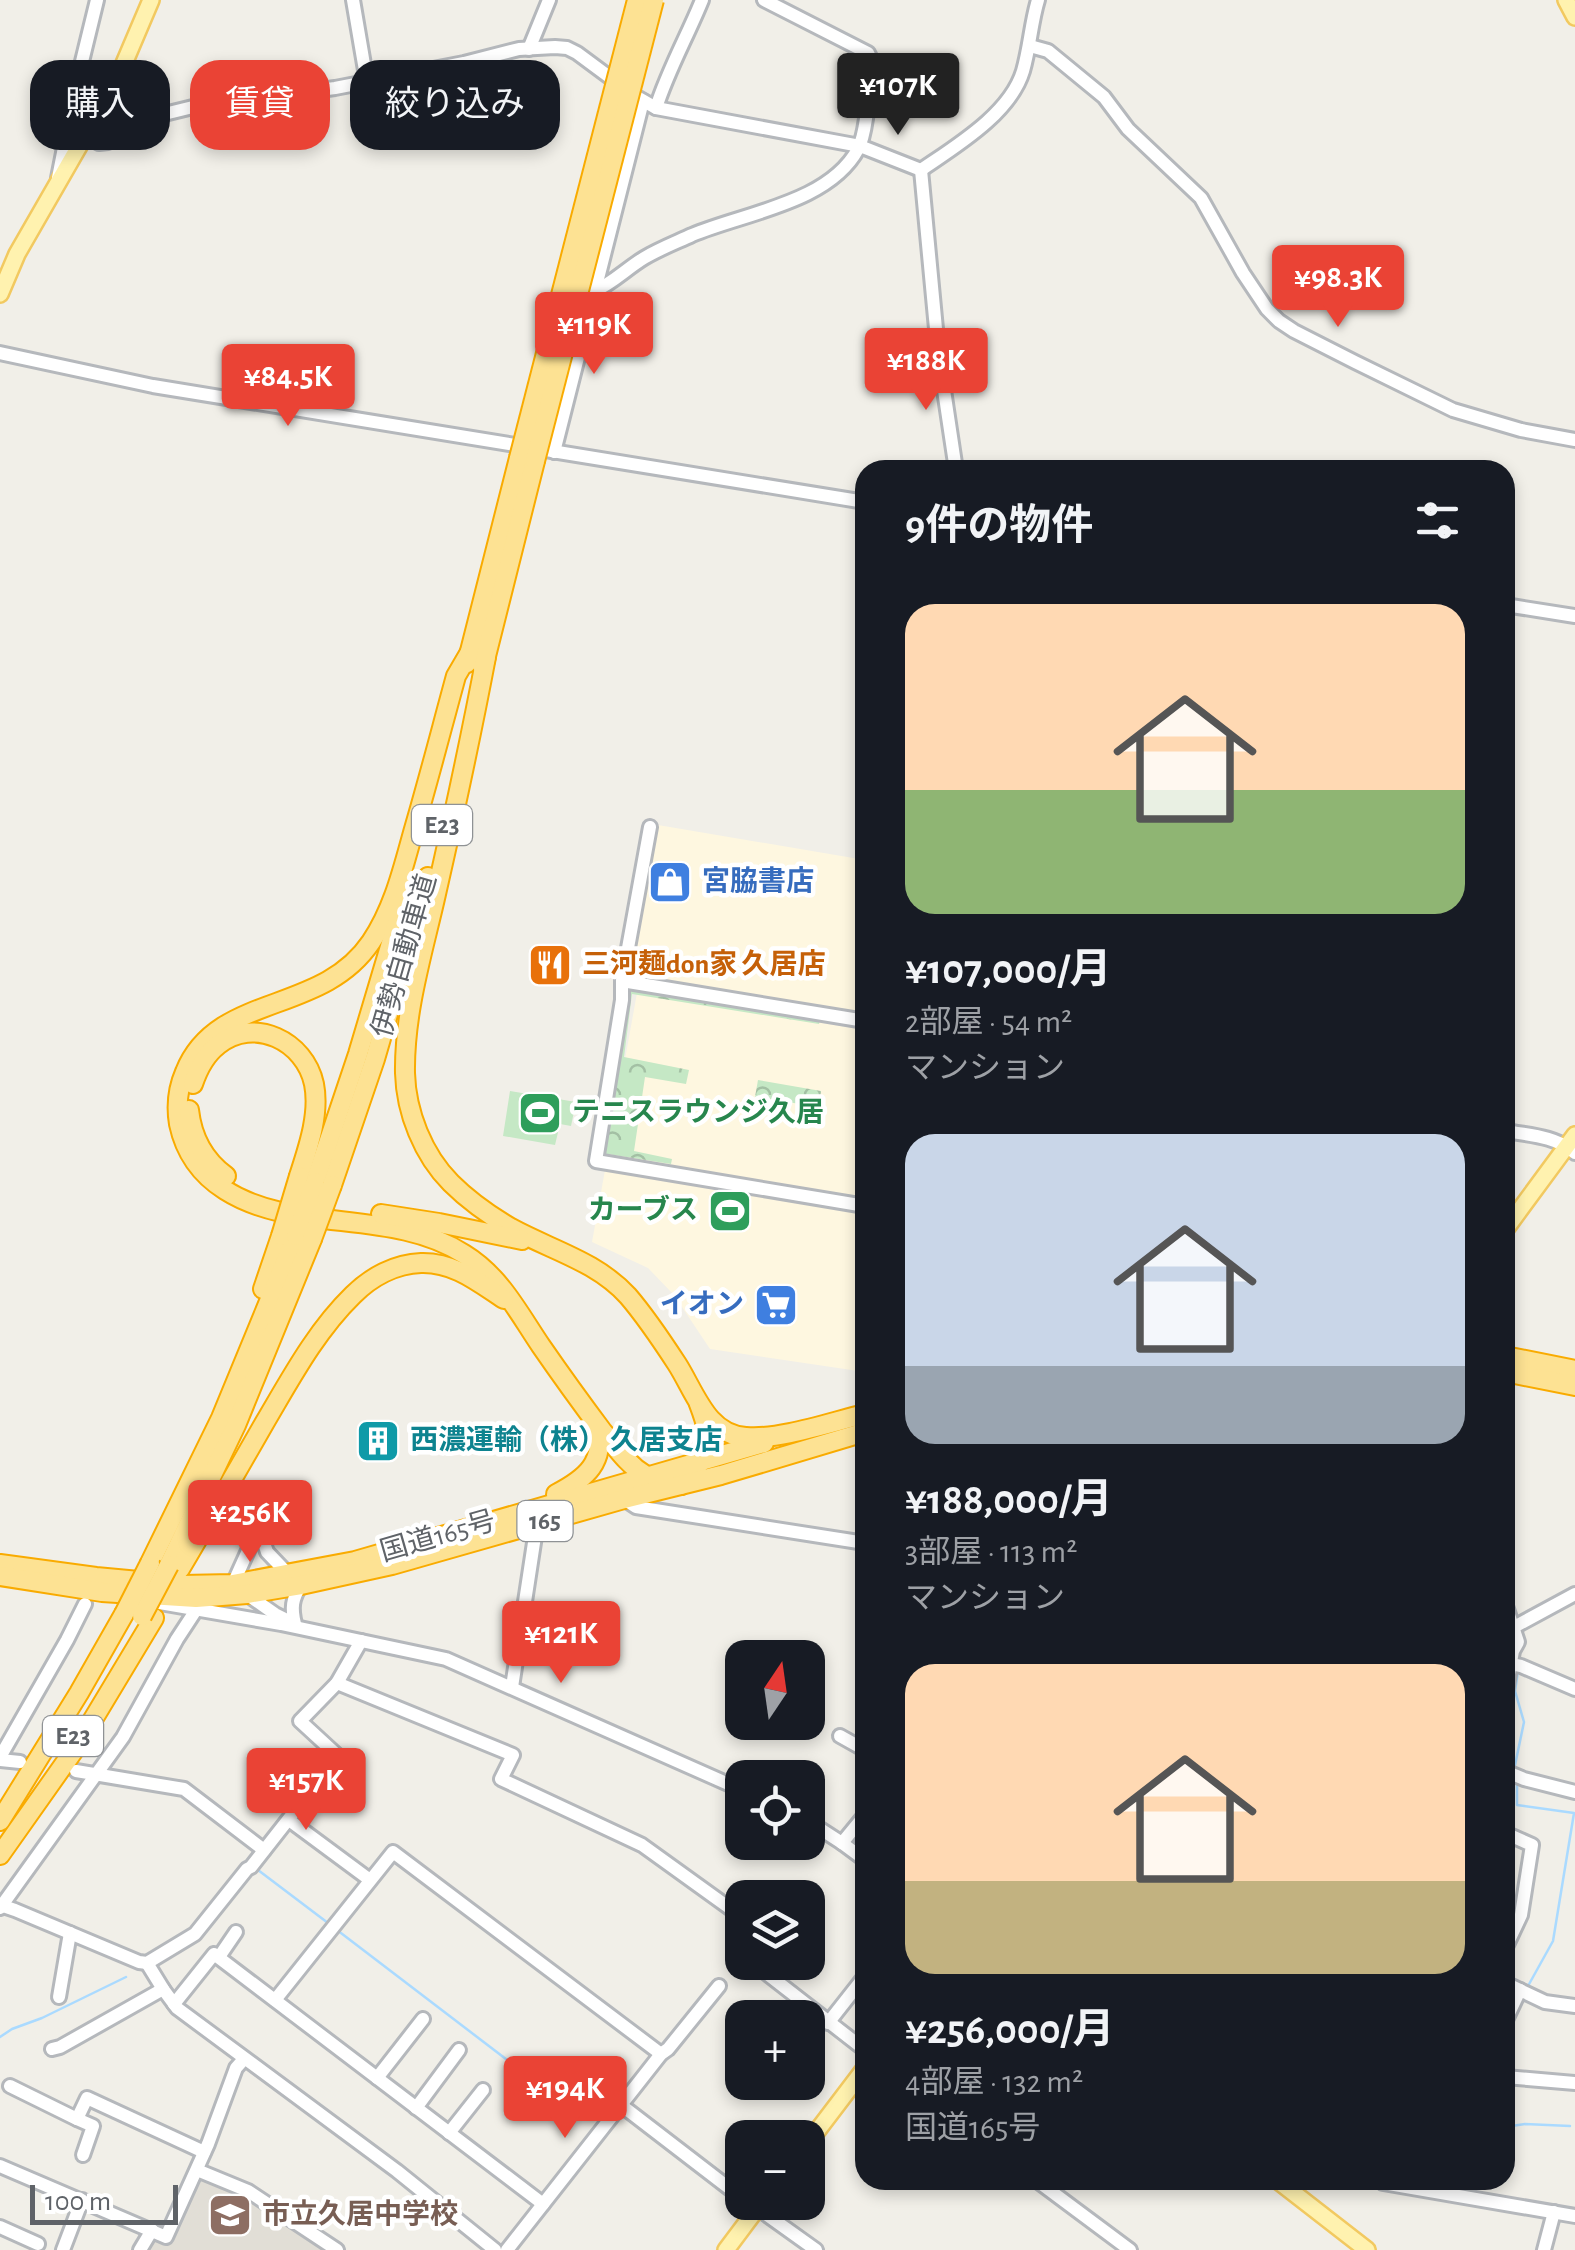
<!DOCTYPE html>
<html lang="ja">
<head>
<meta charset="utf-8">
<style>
	:root { --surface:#171b24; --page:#20242c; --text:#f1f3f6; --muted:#9ea1a6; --accent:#ea4335 }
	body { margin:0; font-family:"Alegreya Sans","Noto Sans JP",sans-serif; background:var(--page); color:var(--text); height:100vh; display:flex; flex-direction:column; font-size:38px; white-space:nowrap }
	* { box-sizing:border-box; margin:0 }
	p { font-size:32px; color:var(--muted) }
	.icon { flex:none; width:55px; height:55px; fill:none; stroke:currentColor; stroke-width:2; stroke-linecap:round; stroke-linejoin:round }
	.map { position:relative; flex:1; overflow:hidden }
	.drawer { position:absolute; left:855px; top:460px; width:660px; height:1730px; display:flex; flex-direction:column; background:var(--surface); border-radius:30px; box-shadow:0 5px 15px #0003 }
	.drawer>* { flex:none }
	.top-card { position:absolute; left:30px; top:60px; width:675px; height:90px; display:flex; gap:20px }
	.needle { width:65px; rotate:13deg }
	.buttons { position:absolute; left:725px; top:1640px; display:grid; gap:20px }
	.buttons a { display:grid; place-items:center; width:100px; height:100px; border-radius:20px; background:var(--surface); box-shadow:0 5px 15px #0003; font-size:50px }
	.scale { position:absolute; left:30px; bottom:25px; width:148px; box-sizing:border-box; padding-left:10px; border:5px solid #5f6368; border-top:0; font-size:28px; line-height:35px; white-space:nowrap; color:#5f6368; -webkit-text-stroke:8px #fff; paint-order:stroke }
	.price { position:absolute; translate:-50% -85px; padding:0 22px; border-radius:10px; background:var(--accent); color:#fff; font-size:32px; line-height:65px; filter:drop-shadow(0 2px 5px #0008) }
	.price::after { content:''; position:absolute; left:50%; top:60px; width:30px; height:22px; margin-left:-15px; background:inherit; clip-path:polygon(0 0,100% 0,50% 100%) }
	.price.on { background:#222; color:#fff }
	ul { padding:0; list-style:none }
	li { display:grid; align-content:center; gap:20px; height:530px; padding:0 50px }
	li span { display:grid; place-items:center; height:310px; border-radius:30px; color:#555 }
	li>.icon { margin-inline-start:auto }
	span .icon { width:180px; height:180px; fill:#fffc; stroke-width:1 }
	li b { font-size:42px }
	h2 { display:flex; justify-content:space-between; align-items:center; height:120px; padding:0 50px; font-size:42px }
	.chip { padding:0 35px; border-radius:30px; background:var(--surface); box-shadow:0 5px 15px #0003; font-size:35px; line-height:90px }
	.chip.on { background:var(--accent); color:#fff }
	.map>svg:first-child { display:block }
	.commercial { fill:#fef7e0 }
	.education { fill:#e1ded6 }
	.forest { fill:url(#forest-crowns) }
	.pitch { fill:#c5e8c5 }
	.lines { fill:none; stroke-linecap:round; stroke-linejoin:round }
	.stream { stroke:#aadaff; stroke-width:2.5 }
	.minor-casing { stroke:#b5b8bc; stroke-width:18 }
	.major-casing { stroke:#f2c960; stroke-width:20 }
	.highway-casing { stroke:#f9ab00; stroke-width:22 }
	.minor { stroke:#fff; stroke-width:12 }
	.major { stroke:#fff2af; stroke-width:15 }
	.highway { stroke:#fde293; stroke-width:18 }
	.highway-bridge-casing { stroke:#f9ab00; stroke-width:22; stroke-linecap:butt }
	.highway-bridge { stroke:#fde293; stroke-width:18 }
	.labels { text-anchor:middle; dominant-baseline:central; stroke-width:9; stroke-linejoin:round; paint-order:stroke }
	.shield { fill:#fff; stroke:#8f9295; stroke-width:2.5 }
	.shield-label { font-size:25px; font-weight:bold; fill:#5f6368 }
	.shop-label { font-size:28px; font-weight:bold; fill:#366cbe; stroke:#fff; text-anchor:start }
	.street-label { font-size:28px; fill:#5f6368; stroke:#fff }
	.food-label { font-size:28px; font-weight:bold; fill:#c56008; stroke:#fff; text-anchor:start }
	.leisure-label { font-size:28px; font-weight:bold; fill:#27864d; stroke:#fff; text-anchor:start }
	.culture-label { font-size:28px; font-weight:bold; fill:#0d838f; stroke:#fff; text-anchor:start }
	.education-label { font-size:28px; font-weight:bold; fill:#785e54; stroke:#fff; text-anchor:start }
</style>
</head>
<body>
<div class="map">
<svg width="1575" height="2250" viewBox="0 0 1575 2250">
	<defs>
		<pattern id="forest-crowns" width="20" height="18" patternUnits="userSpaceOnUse" patternTransform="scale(2.5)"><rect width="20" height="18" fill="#c5e8c5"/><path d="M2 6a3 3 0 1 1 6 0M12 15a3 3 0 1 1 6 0" fill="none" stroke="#a3c0a4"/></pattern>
	</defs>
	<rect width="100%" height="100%" fill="#f1efe8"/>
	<g class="commercial">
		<path d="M658,825L865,860V1013L632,977L642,907Z"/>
		<path d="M637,993L865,1030V1372L710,1349L674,1295L648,1268L592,1242Z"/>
	</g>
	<path class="education" d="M202,2176L247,2195L330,2250H144L153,2234L170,2242Z"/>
	<g class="forest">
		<path d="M626,985L821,1016L819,1024L632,994L624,1057L689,1070L686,1084L645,1077L634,1151L672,1159L671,1164L601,1153Z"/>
		<path d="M758,1080L821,1091L819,1107L755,1097Z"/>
	</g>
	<path class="pitch" d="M510,1091L576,1102L571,1126L560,1124L555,1145L503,1136Z"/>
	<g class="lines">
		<g class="stream">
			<path d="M1505,1642L1509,1644"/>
			<path d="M1514,1770L1524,1722L1515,1691L1518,1671"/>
			<path d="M1517,1783V1805L1574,1813L1553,1941L1528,1986"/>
			<path d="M258,1870L328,1923"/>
			<path d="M337,1930L557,2098"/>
			<path d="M1505,2036L1510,2024"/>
			<path d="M0,2037L12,2029L42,2018L126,1977"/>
			<path d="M1505,2127L1525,2124L1570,2126"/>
		</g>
		<g class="minor-casing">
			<g id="minor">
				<path d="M353,0L367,82"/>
				<path d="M1030,46L1048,51L1104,97L1128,129L1201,198L1243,273L1267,309L1279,321L1294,331L1355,362L1453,410L1521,430L1575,440"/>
				<path d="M529,49L549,0"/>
				<path d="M656,108C668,70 687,37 702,0"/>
				<path d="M86,135L99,143L108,142L152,117L197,106L335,88L464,63L519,49L555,47L567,48L577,53L635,96L656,108L860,146L921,170"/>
				<path d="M921,170L938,350L956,470"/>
				<path d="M921,170C956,146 1010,114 1023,71C1030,47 1031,23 1038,0"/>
				<path d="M58,178L77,82L97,0"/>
				<path d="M593,292C613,283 626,269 644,258C659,249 677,242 692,235C744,213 829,203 858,149C864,138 865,124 867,112C872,92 879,72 868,53L764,0"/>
				<path d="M0,353L153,386L865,502"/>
				<path d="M554,452L643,101"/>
				<path d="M1505,605L1575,616"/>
				<path d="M650,827L622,981V1000L596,1161L865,1206"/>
				<path d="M622,981L865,1021"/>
				<path d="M1505,1131C1529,1135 1556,1136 1575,1153"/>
				<path d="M624,1499L636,1507L865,1543"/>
				<path d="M259,1528L267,1552L288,1574"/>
				<path d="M233,1584L265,1513"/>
				<path d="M245,1593L275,1614L287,1620"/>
				<path d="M154,1602L281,1624L446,1659L742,1790"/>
				<path d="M1505,1603L1518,1642L1513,1651L1505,1697"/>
				<path d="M295,1624C291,1608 292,1599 301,1585"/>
				<path d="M1514,1627L1575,1594"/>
				<path d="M1511,1664L1521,1666L1575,1689"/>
				<path d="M337,1683L513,1755L501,1779L642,1845L742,1917"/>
				<path d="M512,1687L537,1523"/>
				<path d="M840,1736L865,1750"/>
				<path d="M0,1757L67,1640L85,1604"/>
				<path d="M0,1760L20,1762"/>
				<path d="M76,1771L184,1789L264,1850"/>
				<path d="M1505,1771L1524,1779L1575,1792"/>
				<path d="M289,1820L370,1880"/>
				<path d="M808,1821L842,1843L865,1860"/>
				<path d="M1505,1833L1532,1845L1521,1915L1505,1949"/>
				<path d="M842,1843L865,1815"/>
				<path d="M0,1905L15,1910L139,1962L147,1963L195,1934L247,1869L251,1867L338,1756L300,1721L337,1683L361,1641"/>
				<path d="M0,1908L123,1737L177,1639L196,1610"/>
				<path d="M742,1937L734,1948L742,1955"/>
				<path d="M219,1957L236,1932"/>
				<path d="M752,1962L865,2050"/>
				<path d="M147,1963L163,1989L177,2008L397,2171L495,2250"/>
				<path d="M1505,1983L1545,2002L1575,2006"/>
				<path d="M59,1997L70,1933"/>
				<path d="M275,2000L393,1852L661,2054"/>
				<path d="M174,2004L214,1954L543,2204"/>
				<path d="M1505,2022L1520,1990"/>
				<path d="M828,2023L865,1976"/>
				<path d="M52,2049L60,2047L163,1989"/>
				<path d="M1505,2077L1575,2083"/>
				<path d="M377,2078L423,2019"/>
				<path d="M10,2086L77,2119"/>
				<path d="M621,2105L742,2198"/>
				<path d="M416,2108L459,2050"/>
				<path d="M449,2133L483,2090"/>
				<path d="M83,2155L93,2126L77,2119L87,2098L204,2152"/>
				<path d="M0,2166L166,2237L208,2144L236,2068L244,2059"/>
				<path d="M197,2170L248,2191L337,2250"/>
				<path d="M1036,2180L1130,2250"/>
				<path d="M1383,2183L1575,2216"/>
				<path d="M749,2202L816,2250"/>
				<path d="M0,2227L38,2244"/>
				<path d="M63,2250L82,2200"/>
				<path d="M140,2250L152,2230"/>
				<path d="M507,2250L661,2054L668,2049L719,1986"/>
				<path d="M1544,2250L1554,2212"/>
			</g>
		</g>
		<g class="major-casing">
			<g id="major">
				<path d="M1566,0L1575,17"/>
				<path d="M0,294L17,254L117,80L151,0"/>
				<path d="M1505,1230L1575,1135"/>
				<path d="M808,2143L865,2068"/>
				<path d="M1277,2180L1367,2250"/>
				<path d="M726,2250L762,2202"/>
			</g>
		</g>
		<g class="highway-casing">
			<g id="highway">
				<path d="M470,652L456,676C442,727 429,778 414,829C403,868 394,908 371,942C321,1016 217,992 185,1072C178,1088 176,1106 179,1124C185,1152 200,1174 225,1190C294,1234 392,1208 464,1254C500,1276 518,1312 541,1346C561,1375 582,1404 603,1432C616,1447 627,1464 645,1475C655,1481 670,1483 681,1485C710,1453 715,1446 699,1404"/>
				<path d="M486,657C471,736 454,815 436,894C423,952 404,1012 405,1073C406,1112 423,1155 451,1183C469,1201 489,1215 511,1228C551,1250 596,1261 628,1296C646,1317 662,1341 677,1364C695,1392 707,1435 746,1437C780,1440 831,1422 865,1414"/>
				<path d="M467,663L519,458"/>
				<path d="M483,668L535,461"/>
				<path d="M193,1084C198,1069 205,1055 218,1045C254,1016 305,1041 314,1084C320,1114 308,1148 299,1176"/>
				<path d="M189,1110C192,1137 204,1160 226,1176"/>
				<path d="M315,1182L358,1054L405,896"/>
				<path d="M332,1185L375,1059L428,877"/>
				<path d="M381,1214L439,1223L522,1240"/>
				<path d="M263,1289L281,1236"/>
				<path d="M1505,1356L1575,1370"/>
				<path d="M1505,1372L1575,1386"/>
				<path d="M556,1494C587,1478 605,1462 598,1426"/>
				<path d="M150,1563L221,1418L296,1236"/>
				<path d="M0,1564L96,1577L182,1585L233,1584L355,1561L764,1443"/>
				<path d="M169,1565L236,1425L312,1239"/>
				<path d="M180,1569C209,1520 237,1471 265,1422C291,1378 316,1331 353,1295C371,1277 395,1264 421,1263C454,1262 478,1282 504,1299"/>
				<path d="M0,1576L102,1592L196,1598L247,1594L301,1585L392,1565L624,1499L721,1475L865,1432"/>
				<path d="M0,1821L79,1693L124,1614"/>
				<path d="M0,1855L77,1746L154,1618"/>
			</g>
		</g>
		<use href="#minor" class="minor"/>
		<use href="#major" class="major"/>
		<use href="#highway" class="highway"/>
		<g class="highway-bridge-casing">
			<g id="highway-bridge">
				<path d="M519,458L637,0"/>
				<path d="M535,461L654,0"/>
				<path d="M281,1236L299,1176"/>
				<path d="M296,1236L315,1182"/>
				<path d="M312,1239L332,1185"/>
				<path d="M124,1614L150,1563"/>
				<path d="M142,1616L169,1565"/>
			</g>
		</g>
		<use href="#highway-bridge" class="highway-bridge"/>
	</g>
	<defs>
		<g id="shop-square" transform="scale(2.25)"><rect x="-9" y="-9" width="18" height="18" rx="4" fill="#3f7fe0" stroke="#fff"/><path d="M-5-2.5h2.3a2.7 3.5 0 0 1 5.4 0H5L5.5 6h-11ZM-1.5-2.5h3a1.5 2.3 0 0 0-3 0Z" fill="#fff"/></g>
		<g id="restaurant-square" transform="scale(2.25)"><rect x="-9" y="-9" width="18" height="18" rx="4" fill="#e8710a" stroke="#fff"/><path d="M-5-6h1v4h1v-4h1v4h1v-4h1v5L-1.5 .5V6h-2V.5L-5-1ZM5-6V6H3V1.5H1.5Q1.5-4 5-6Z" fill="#fff"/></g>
		<g id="stadium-square" transform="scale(2.25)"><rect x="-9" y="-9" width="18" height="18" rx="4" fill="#2e9e5b" stroke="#fff"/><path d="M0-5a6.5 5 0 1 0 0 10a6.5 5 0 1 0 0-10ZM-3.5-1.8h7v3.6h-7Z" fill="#fff"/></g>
		<g id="supermarket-square" transform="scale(2.25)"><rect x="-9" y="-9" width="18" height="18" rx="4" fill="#3f7fe0" stroke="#fff"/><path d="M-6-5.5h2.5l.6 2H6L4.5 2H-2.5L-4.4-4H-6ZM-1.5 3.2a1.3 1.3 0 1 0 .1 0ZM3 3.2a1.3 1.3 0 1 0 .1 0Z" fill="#fff"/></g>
		<g id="building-square" transform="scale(2.25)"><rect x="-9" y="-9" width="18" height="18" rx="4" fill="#0f9aa8" stroke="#fff"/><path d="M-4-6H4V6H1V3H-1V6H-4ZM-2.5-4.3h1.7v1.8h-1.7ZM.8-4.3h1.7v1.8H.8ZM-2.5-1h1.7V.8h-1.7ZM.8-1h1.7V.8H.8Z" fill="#fff"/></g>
		<g id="school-square" transform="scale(2.25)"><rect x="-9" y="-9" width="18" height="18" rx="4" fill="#8d6e63" stroke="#fff"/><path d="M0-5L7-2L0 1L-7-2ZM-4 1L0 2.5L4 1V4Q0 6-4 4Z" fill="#fff"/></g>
	</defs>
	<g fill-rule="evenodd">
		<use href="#shop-square" x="670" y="882"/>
		<use href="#restaurant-square" x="550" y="965"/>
		<use href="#stadium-square" x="540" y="1113"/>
		<use href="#stadium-square" x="730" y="1211"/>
		<use href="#supermarket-square" x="776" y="1305"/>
		<use href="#building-square" x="378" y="1441"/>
		<use href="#school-square" x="230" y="2215"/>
	</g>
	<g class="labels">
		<g class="shield">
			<rect x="412" y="805" width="60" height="40" rx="8"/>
			<rect x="517.5" y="1501" width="55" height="40" rx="8"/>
			<rect x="43" y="1716" width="60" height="40" rx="8"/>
		</g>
		<g class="shield-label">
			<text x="442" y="825">E23</text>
			<text x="545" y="1521">165</text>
			<text x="73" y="1736">E23</text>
		</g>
		<g class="shop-label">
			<text x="702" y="882">宮脇書店</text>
			<text x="744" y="1305" text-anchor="end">イオン</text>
		</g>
		<g class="street-label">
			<text transform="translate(405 956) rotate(-74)">伊勢自動車道</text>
			<text transform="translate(438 1537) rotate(-16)">国道165号</text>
		</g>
		<g class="food-label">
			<text x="582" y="965">三河麺don家 久居店</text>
		</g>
		<g class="leisure-label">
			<text x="572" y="1113">テニスラウンジ久居</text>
			<text x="698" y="1211" text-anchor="end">カーブス</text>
		</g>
		<g class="culture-label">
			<text x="410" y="1441">西濃運輸（株） 久居支店</text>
		</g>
		<g class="education-label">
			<text x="262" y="2215">市立久居中学校</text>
		</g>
	</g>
</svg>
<div class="buttons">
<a><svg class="needle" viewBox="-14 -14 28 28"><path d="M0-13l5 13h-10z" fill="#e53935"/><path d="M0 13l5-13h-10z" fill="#9ea1a6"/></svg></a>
<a><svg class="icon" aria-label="locate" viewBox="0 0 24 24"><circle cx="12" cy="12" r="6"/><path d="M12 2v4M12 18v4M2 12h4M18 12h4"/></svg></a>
<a><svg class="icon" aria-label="layers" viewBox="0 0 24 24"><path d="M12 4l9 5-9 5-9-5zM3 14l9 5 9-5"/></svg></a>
<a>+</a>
<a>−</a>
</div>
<div class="scale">100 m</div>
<b class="price on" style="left:898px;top:138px">¥107K</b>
<b class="price" style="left:1338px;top:330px">¥98.3K</b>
<b class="price" style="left:594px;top:377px">¥119K</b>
<b class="price" style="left:926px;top:413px">¥188K</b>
<b class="price" style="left:288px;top:429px">¥84.5K</b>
<b class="price" style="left:250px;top:1565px">¥256K</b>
<b class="price" style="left:561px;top:1686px">¥121K</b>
<b class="price" style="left:306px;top:1833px">¥157K</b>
<b class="price" style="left:565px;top:2141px">¥194K</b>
<div class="top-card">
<a class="chip">購入</a>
<a class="chip on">賃貸</a>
<a class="chip">絞り込み</a>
</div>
<section class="drawer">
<h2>9件の物件<svg class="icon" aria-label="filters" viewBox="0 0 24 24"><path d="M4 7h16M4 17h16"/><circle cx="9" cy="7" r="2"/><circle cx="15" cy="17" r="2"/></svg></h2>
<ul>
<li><span style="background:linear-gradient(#ffd9b3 60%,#8fb573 0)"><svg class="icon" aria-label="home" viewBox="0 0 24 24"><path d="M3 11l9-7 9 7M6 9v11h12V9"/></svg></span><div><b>¥107,000/月</b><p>2部屋 · 54 m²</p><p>マンション</p></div></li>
<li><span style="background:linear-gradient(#c9d6e8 75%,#9aa5b1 0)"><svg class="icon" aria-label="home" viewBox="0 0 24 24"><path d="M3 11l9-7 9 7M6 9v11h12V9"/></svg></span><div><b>¥188,000/月</b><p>3部屋 · 113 m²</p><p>マンション</p></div></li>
<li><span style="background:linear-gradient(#ffd9b3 70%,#c2b280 0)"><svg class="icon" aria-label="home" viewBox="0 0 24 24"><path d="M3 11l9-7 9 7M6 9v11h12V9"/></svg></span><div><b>¥256,000/月</b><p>4部屋 · 132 m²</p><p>国道165号</p></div></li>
</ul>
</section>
</div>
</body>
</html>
